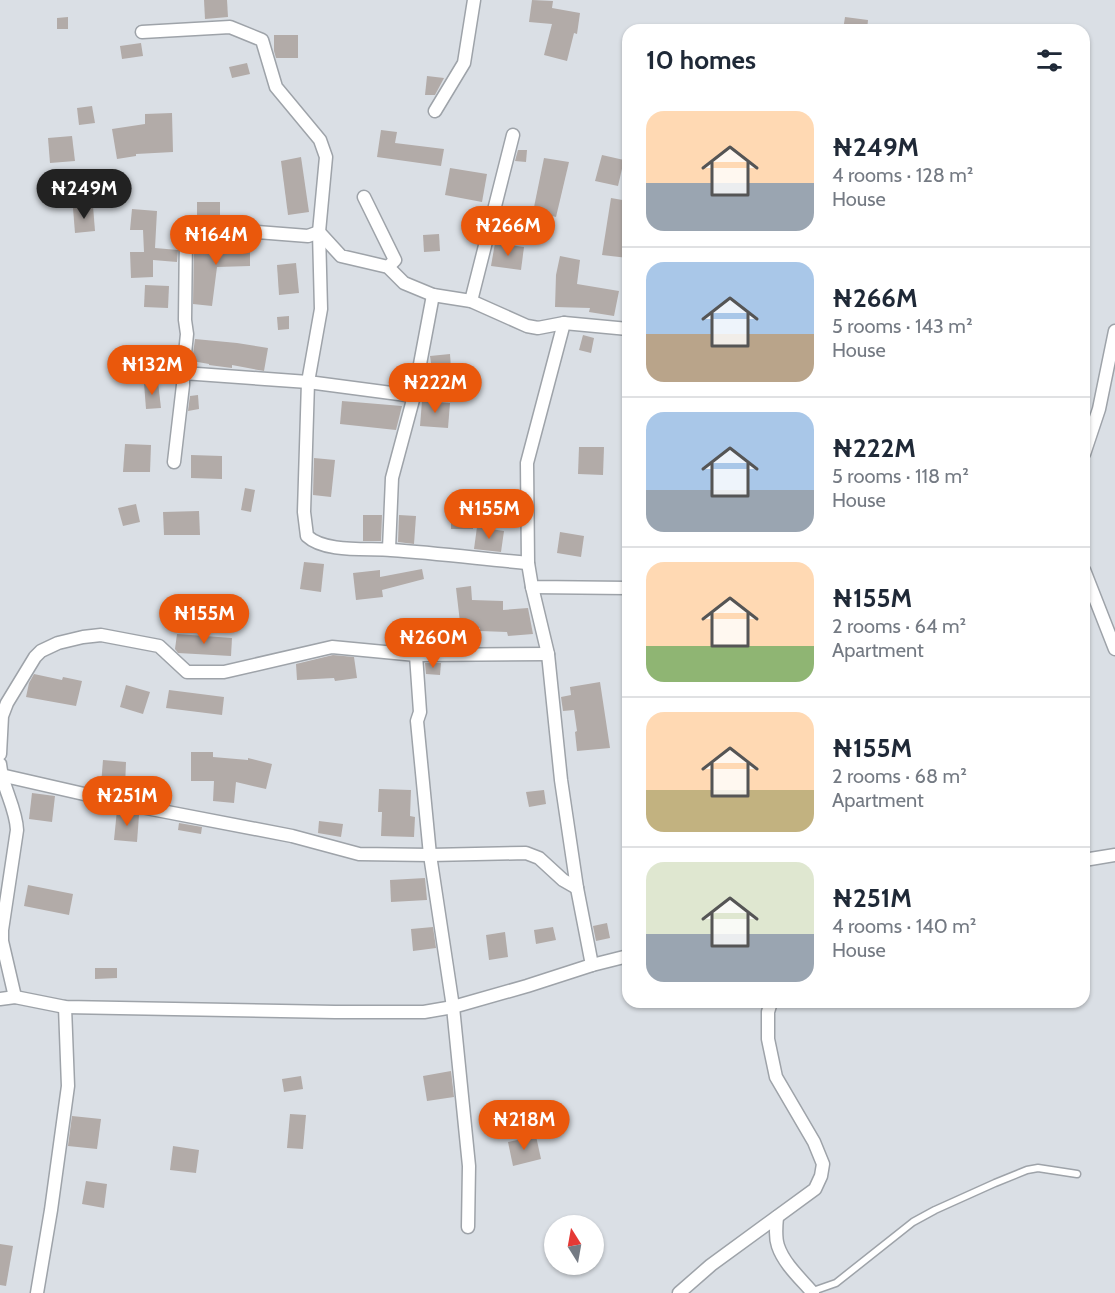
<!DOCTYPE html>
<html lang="en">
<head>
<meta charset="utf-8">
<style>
	:root { --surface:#fff; --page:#f6f6f7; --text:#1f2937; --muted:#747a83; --line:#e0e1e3; --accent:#ea580c }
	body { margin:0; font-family:Cabin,sans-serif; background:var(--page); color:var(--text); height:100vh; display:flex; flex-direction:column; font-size:22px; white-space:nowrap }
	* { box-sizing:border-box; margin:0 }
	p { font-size:20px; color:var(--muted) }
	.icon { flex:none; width:33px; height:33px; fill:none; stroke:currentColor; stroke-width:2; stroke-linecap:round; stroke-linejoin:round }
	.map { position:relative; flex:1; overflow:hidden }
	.panel { position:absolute; left:622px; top:24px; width:468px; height:984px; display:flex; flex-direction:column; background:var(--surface); border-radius:18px; box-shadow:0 2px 4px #0004 }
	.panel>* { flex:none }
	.needle { width:39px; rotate:349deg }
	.fabs { position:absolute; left:544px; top:1215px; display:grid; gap:12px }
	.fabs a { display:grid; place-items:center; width:60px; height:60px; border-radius:50%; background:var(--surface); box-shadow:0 2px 4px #0004; font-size:30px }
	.price { position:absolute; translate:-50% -51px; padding:0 14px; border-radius:21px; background:var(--accent); color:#fff; font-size:20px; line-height:39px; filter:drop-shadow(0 2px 3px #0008) }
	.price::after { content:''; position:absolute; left:50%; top:36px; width:18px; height:14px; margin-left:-9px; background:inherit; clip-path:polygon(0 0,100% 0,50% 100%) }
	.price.active { background:#222; color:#fff }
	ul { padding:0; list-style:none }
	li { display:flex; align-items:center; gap:18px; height:150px; padding:0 24px }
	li+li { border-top:2px solid var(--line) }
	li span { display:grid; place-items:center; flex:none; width:168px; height:120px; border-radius:18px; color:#555 }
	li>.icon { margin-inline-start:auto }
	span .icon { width:72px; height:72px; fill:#fffc; stroke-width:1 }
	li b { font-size:26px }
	h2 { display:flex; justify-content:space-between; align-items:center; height:72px; padding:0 24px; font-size:26px }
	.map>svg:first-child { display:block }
	.building { fill:#b2aba8 }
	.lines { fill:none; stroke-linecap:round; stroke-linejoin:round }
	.service-casing { stroke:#9ea3a9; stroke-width:9 }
	.minor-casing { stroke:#9ea3a9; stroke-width:15 }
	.service { stroke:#fff; stroke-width:6 }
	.minor { stroke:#fff; stroke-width:12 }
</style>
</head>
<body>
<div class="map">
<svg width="1115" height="1293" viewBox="0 0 1115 1293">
	<rect width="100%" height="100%" fill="#dadfe5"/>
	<g class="building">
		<path d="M204,0H227L228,17L205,19Z"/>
		<path d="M532,0L553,1L552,8L580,13L577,34L574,33L567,61L544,55L552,24L529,22Z"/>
		<path d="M68,17V29H57V18Z"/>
		<path d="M845,17L868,20L867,30H843Z"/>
		<path d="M274,35H298V58H276L274,51Z"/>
		<path d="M141,43L143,56L122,59L120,46Z"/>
		<path d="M247,63L250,74L232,78L229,67Z"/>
		<path d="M427,76L444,78L435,95H425Z"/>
		<path d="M92,106L95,123L79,125L77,108Z"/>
		<path d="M172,113L173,152L136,154V156L117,159L112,129L145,124V114Z"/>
		<path d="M381,130L397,132L395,143L444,149L441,166L377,157Z"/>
		<path d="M72,136L75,161L50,163L48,138Z"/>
		<path d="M518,150H527L526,162L515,161Z"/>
		<path d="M602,155L624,160L618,186L595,181Z"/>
		<path d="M301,157L309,212L288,215L281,161Z"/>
		<path d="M544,158L569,162L556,217L533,212Z"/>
		<path d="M450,168L487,174L482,202L445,195Z"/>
		<path d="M611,198L628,201V258L602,255Z"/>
		<path d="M197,202H220V225L197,226Z"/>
		<path d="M93,206L95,231L75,233L73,208Z"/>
		<path d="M132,209L157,211L155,248L178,250L177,262L153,260V277L131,278L130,252H144L143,230H130Z"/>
		<path d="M439,234L440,251L424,252L423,235Z"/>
		<path d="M235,241H250V266L217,267L212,306L193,304L194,247Z"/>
		<path d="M495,243L524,247L521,270L491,266Z"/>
		<path d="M560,256L580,260L577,284L619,291L614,316L589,312L590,308L555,307L556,275Z"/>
		<path d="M296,263L299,293L279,295L277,265Z"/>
		<path d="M145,285L169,286L168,308L144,307Z"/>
		<path d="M289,316V329L278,330L277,317Z"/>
		<path d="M583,335L594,338L591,353L579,350Z"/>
		<path d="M195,339L237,343L268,348L264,371L232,365V368L209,365V364L192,361Z"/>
		<path d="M450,354L451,368L432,370L430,356Z"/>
		<path d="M158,382L161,408L146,409L144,383Z"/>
		<path d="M198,395L199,409L188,411L190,396Z"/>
		<path d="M342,401L402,406L396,430L340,424Z"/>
		<path d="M422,401L450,403L448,428L420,426Z"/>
		<path d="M125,444L151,445L150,472H123Z"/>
		<path d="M579,447H604L603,475L578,474Z"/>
		<path d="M191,455L222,456V479L191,478Z"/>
		<path d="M314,458L335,460L331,497L313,495Z"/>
		<path d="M245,488L255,490L251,512L241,510Z"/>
		<path d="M451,500L473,501V529H451Z"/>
		<path d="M136,504L140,522L123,526L118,508Z"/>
		<path d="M199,511L200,535H164L163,512Z"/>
		<path d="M363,515H382L381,541H363Z"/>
		<path d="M399,515L416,516L414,544L398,542Z"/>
		<path d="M477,527L504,531L501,552L474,549Z"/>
		<path d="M560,532L584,536L581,557L557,553Z"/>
		<path d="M304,562L324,564L321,592L300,589Z"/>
		<path d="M422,569L424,579L382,590L383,597L356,600L353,573L380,570V577Z"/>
		<path d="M471,586L472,600L503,601V610L528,608L533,634L508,636L507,632L480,631V628L461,631L456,588Z"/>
		<path d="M177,634L232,638L231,656L178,653L175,649Z"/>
		<path d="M333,655L354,657L357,678L335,681L334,678L297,680L296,664Z"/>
		<path d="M425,663H441L440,675L426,674Z"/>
		<path d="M34,674L62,680L63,677L82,681L76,706L26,697L29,683Z"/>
		<path d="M600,682L610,748L577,751L575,732L577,731L574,710L563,711L561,697L571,695L570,687Z"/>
		<path d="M126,685L150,692L143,714L120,707Z"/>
		<path d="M169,690L224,697L222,715L166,708Z"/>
		<path d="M191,752H213V757L248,760V758L272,764L266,789L236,782L234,803L213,801L214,781H191Z"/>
		<path d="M103,760L126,762L125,787L101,785Z"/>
		<path d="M379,789L411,790L410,816L415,817L414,837L381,836L382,812H378Z"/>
		<path d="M544,790L546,804L529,807L526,792Z"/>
		<path d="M32,793L55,796L52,822L29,819Z"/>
		<path d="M117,810L139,815L137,842L114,840Z"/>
		<path d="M319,821L343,824L341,837L318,833Z"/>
		<path d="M179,823L202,827L201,834L178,830Z"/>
		<path d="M425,878L427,900L391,902L390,880Z"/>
		<path d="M28,885L73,894L69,915L24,906Z"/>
		<path d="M607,923L610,938L596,941L593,926Z"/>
		<path d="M433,927L436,948L413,951L411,929Z"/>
		<path d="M553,927L556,940L536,944L534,930Z"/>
		<path d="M505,932L508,957L489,960L486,935Z"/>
		<path d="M95,968H117V978L95,979Z"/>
		<path d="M451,1071L454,1097L427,1101L423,1076Z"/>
		<path d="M301,1076L303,1089L284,1092L282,1079Z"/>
		<path d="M290,1114L306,1115L303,1149L287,1148Z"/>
		<path d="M72,1116L101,1119L97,1149L68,1146Z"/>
		<path d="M536,1136L541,1159L513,1166L508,1142Z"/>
		<path d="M173,1146L199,1150L196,1173L170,1170Z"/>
		<path d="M86,1181L107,1184L104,1208L82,1204Z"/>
		<path d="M0,1244L13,1246L6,1286L0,1285Z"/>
	</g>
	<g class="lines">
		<g class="service-casing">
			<path id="service" d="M813,1291L836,1283L913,1222L935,1210L995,1183L1027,1170L1038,1168L1077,1174"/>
		</g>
		<g class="minor-casing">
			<g id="minor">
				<path d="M142,32L230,27L262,40L276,87L320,140L326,157L319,232L321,309L308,382L304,512L307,536C325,553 368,548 391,550C437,553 483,559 528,563"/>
				<path d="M435,111L464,63L474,0"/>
				<path d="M364,197L395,260L388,267"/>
				<path d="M471,301L513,135"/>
				<path d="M564,323L527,463L528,563L532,587L628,588"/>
				<path d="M183,373L308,382L414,396"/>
				<path d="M1084,454L1099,409L1115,331"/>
				<path d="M174,462L183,385V373L187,334L185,320L186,235L257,232L308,236L319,232L341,256L388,267L404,283L433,295L471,301L527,326L538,328L564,323L628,329"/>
				<path d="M389,549L392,478L414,396L433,295"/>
				<path d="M1084,570L1115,649"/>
				<path d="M532,587L548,654L561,780L577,888L592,965"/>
				<path d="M416,655L420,712L417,721L430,855L453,1007L469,1166L468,1227"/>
				<path d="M0,754L2,716L7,703L35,657L41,651L58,643L83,637L101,635L159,646L187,672H224L332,647L416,655L548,654"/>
				<path d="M0,764C2,787 16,807 17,830L2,930V941L15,997"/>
				<path d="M1,775L141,807L292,836L359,854L430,855L526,853L539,858L563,880L577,888"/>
				<path d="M1084,860L1115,855"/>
				<path d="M0,999L15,997L65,1007L335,1012H424L453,1007L527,986L592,965L628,956"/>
				<path d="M777,1217C776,1227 775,1237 778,1246C784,1264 801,1279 813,1293"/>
				<path d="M37,1293L51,1210L68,1086L65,1007"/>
				<path d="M679,1293L711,1265L815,1189L821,1176L823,1164L814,1142L776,1077L768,1039V1012L771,1002"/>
			</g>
		</g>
		<use href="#service" class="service"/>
		<use href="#minor" class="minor"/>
	</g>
</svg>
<div class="fabs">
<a><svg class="needle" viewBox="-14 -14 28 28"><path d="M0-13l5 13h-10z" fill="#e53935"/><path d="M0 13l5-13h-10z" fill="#747a83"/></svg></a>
</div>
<b class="price active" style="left:84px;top:220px">₦249M</b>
<b class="price" style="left:508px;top:257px">₦266M</b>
<b class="price" style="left:216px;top:266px">₦164M</b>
<b class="price" style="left:152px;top:396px">₦132M</b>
<b class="price" style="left:435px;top:414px">₦222M</b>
<b class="price" style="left:489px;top:540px">₦155M</b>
<b class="price" style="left:204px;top:645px">₦155M</b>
<b class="price" style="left:433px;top:669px">₦260M</b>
<b class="price" style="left:127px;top:827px">₦251M</b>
<b class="price" style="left:524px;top:1151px">₦218M</b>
<section class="panel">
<h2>10 homes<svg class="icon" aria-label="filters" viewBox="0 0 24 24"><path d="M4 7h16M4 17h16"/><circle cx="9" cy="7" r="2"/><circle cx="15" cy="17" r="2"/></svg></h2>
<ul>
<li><span style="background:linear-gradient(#ffd9b3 60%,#9aa5b1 0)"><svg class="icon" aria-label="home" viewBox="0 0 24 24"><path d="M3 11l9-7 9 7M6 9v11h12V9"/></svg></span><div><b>₦249M</b><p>4 rooms · 128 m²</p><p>House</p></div></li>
<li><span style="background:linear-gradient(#a9c7e8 60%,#b9a48a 0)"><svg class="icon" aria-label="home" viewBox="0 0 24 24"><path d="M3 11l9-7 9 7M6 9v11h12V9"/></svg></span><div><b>₦266M</b><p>5 rooms · 143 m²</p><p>House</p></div></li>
<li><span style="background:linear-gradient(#a9c7e8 65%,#9aa5b1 0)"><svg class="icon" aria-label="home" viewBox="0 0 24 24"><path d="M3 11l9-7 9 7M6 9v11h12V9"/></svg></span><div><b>₦222M</b><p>5 rooms · 118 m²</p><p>House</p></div></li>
<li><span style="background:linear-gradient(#ffd9b3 70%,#8fb573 0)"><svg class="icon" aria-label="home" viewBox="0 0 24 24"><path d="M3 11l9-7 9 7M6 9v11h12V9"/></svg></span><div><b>₦155M</b><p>2 rooms · 64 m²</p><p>Apartment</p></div></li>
<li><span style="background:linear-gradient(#ffd9b3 65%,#c2b280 0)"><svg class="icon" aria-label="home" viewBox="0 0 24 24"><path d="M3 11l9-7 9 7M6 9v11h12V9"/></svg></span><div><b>₦155M</b><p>2 rooms · 68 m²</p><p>Apartment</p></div></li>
<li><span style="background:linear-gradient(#dfe7d0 60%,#9aa5b1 0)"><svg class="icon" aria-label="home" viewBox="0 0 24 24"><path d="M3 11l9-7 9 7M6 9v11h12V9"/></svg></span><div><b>₦251M</b><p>4 rooms · 140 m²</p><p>House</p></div></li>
</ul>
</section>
</div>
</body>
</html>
